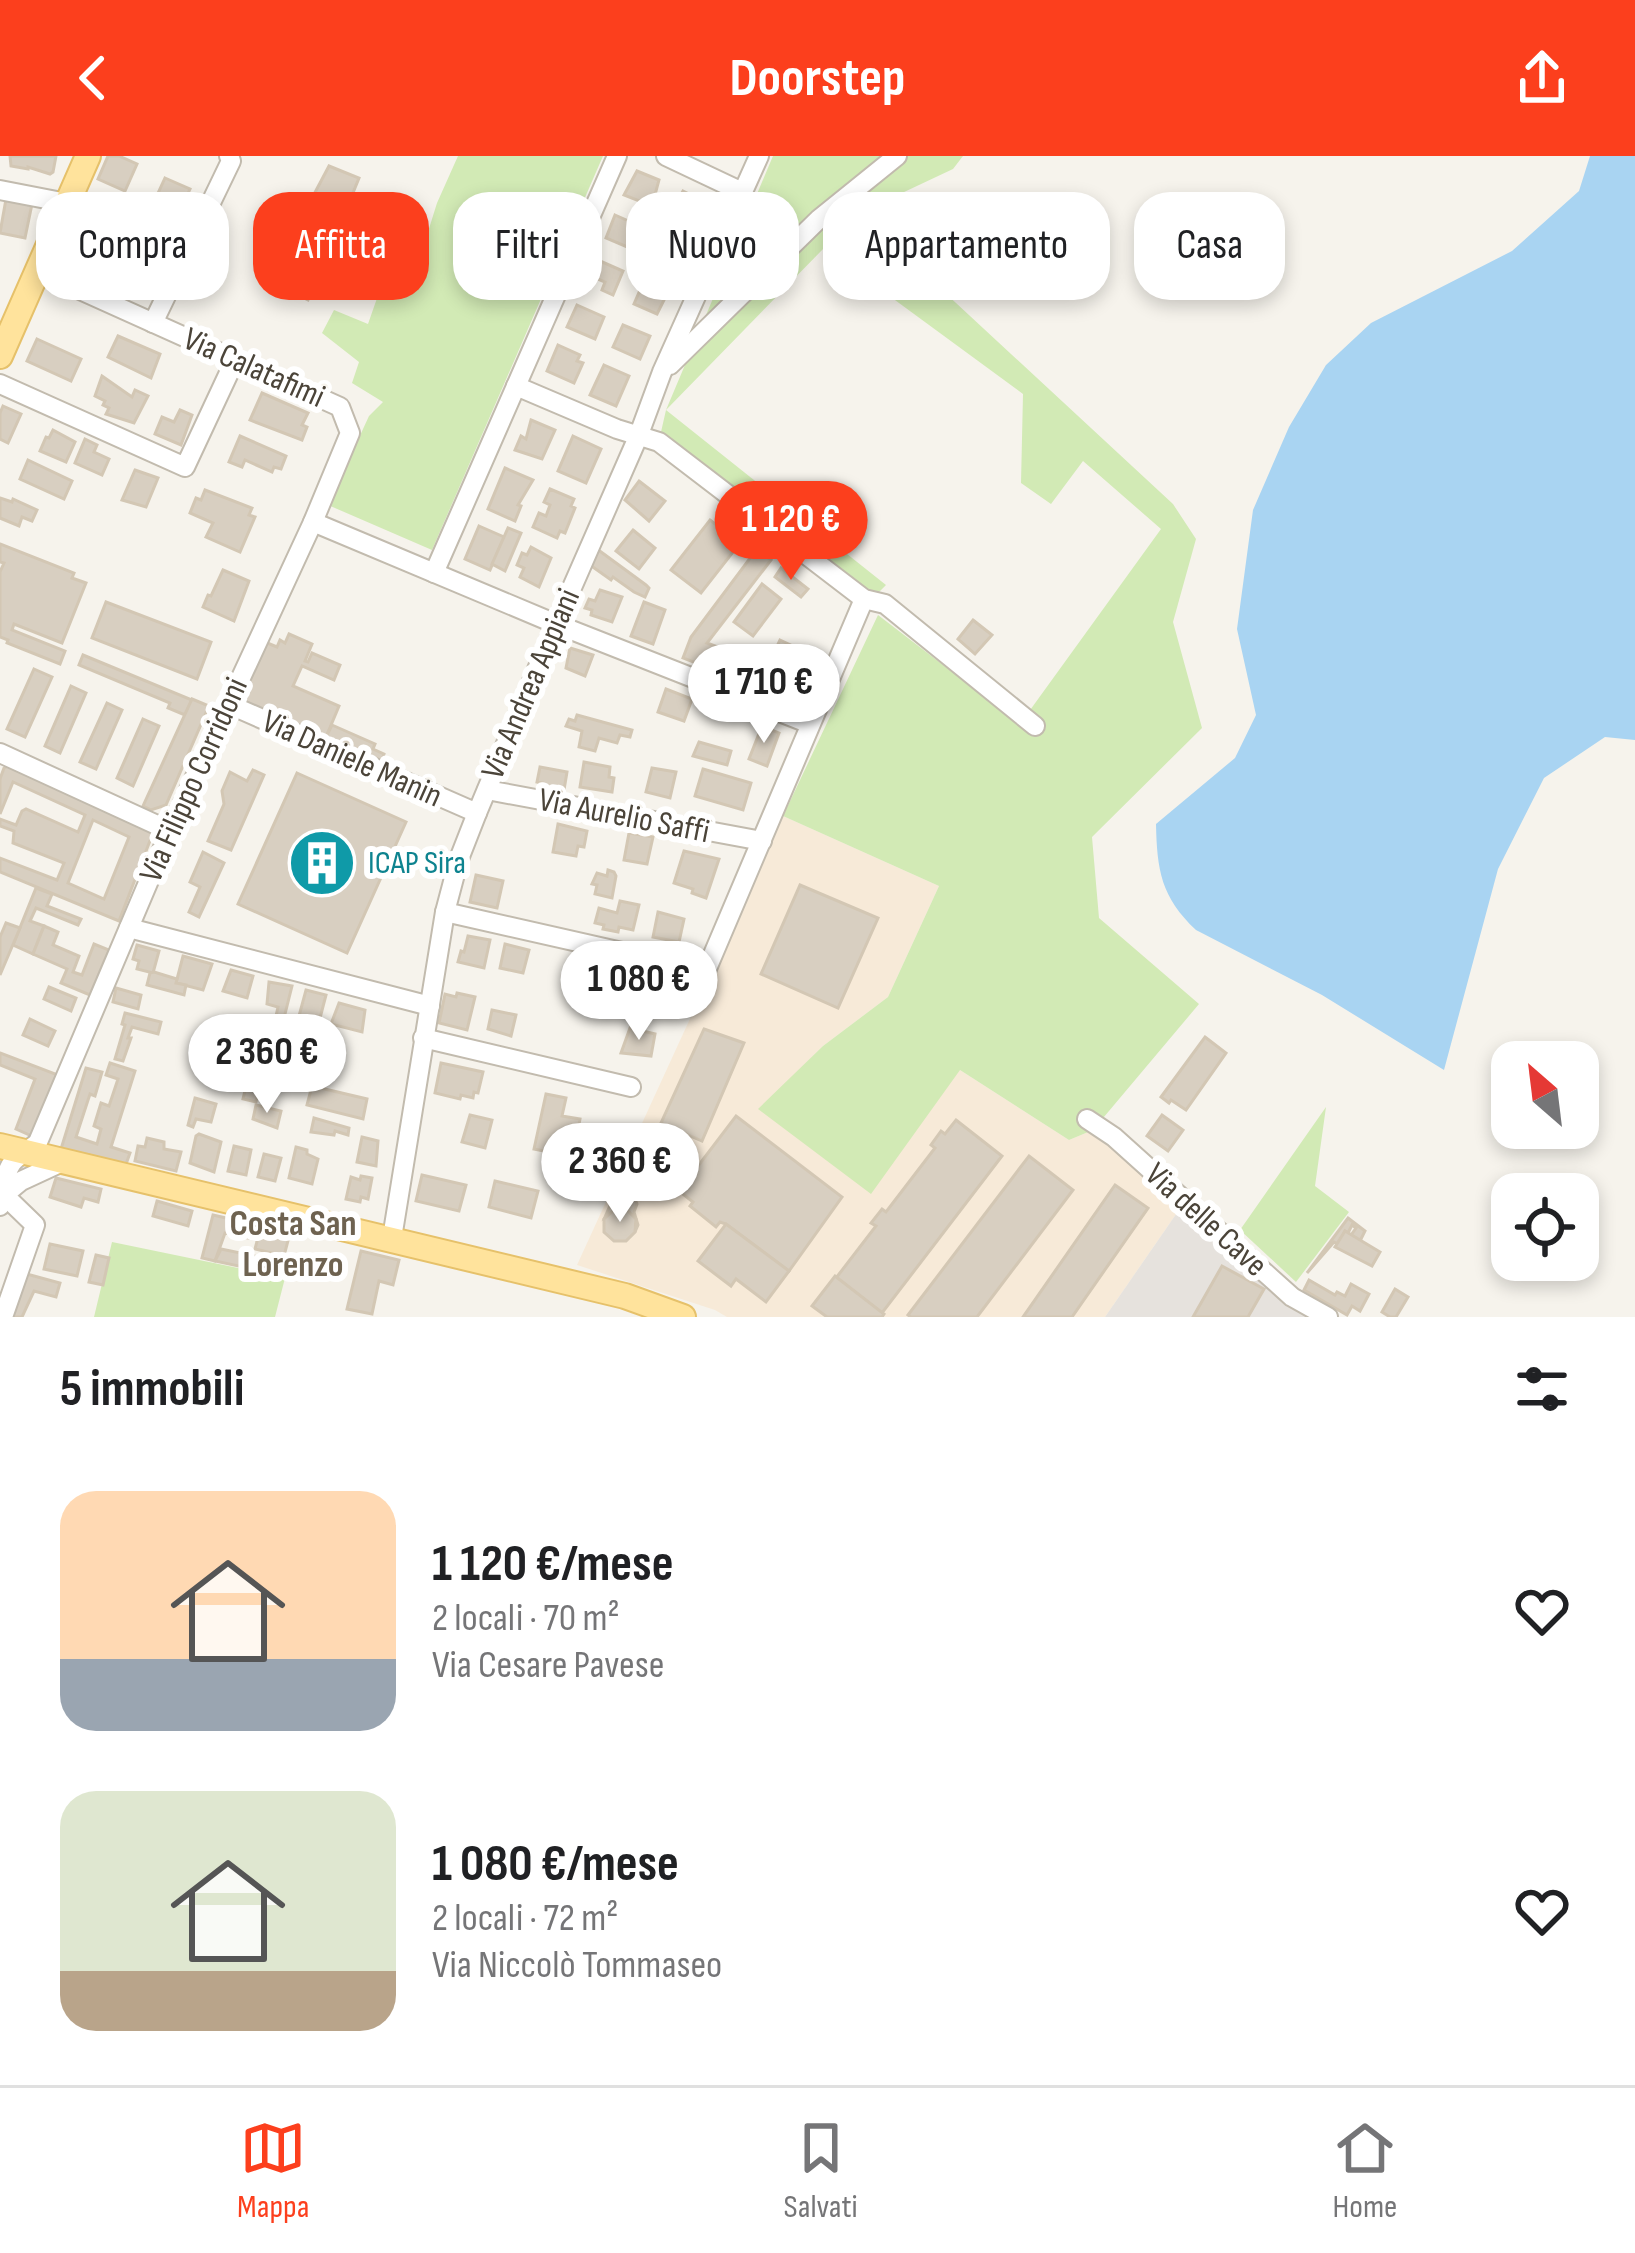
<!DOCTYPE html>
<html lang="it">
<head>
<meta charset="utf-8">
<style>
	:root { --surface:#fff; --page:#f2f2f2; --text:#202124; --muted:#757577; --line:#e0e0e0; --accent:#fc3f1d }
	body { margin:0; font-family:"Sofia Sans Condensed",sans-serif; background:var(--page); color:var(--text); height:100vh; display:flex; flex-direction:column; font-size:45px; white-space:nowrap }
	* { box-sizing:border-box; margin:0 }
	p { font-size:39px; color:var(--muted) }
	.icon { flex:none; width:66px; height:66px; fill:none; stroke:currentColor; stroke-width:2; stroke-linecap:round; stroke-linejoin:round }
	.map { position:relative; height:1161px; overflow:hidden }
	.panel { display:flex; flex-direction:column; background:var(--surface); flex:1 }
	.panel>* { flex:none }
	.hud { position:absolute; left:36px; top:36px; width:1563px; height:108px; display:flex; gap:24px }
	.needle { width:78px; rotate:332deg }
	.buttons { position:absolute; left:1491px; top:885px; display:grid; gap:24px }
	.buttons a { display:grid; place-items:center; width:108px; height:108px; border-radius:24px; background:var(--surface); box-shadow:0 6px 18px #0003; font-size:60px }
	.price { position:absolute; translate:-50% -102px; padding:0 27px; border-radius:42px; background:#fff; color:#222; font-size:39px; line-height:78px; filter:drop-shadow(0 3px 6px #0008) }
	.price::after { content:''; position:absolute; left:50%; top:72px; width:36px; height:27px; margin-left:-18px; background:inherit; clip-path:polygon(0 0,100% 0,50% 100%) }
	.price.current { background:var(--accent); color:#fff }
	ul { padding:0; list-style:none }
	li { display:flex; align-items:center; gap:36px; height:300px; padding:0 60px }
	li span { display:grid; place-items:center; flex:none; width:336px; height:240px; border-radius:36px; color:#555 }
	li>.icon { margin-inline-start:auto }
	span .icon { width:144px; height:144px; fill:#fffc; stroke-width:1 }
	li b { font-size:51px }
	h2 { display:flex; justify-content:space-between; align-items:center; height:144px; padding:0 60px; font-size:51px }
	.tag { padding:0 42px; border-radius:36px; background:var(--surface); box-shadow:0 6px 18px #0003; font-size:42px; line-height:108px }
	.tag.current { background:var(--accent); color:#fff }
	header { display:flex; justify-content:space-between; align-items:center; height:156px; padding:0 60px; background:var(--accent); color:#fff; font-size:54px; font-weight:700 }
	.menu { display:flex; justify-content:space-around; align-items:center; height:168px; border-top:3px solid var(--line); background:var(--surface); font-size:33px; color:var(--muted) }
	.menu a { display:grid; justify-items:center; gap:6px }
	.menu .current { color:var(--accent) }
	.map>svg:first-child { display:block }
	.commercial { fill:#f7ead8 }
	.industrial { fill:#e6e2dd }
	.green { fill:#d2eab5 }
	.water { fill:#a9d4f2 }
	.building { fill:#d8cfc1; stroke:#d3c7b4; stroke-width:3; fill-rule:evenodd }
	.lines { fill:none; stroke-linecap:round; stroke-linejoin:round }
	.minor-casing { stroke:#c2bbae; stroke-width:22 }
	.major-casing { stroke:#e6c16a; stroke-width:28 }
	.minor { stroke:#fff; stroke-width:18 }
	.major { stroke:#ffe39c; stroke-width:24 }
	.labels { text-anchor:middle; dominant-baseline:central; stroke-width:12; stroke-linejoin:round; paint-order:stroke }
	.street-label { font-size:33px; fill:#4b4439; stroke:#fff }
	.culture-label { font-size:33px; fill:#0d838f; stroke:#fff; text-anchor:start }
	.neighbourhood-label { font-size:36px; font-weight:bold; fill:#6e6250; stroke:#fff }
</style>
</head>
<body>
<header><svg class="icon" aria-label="back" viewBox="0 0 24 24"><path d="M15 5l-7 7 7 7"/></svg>Doorstep<svg class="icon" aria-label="share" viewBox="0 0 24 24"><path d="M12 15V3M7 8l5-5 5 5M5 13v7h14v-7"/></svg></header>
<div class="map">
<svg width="1635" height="1161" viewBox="0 0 1635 1161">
	<rect width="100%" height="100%" fill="#f6f3ec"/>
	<path class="commercial" d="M783,660L939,730L888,841L823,890L759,954L960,914L1069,984L1093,974L1181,1051L1105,1161H727L715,1154L577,1109Z"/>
	<path class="industrial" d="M1181,1051L1314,1161H1105Z"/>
	<g class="green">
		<path d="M458,0H603L432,394L328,349L369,260L383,246L352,227L359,206L322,177L334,154L368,168L397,85L422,95L437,47Z"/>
		<path d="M773,0H963L953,13L885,45L887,83L1173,348L1196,383L1173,466L1202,572L1092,681L1099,762L1199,848L1093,974L1069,984L960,914L871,1038L758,953L823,890L888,841L939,730L783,660L878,459L1020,568L1161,373L1083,305L1051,348L1021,327L1023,238L824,92L666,254L886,429L877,438L870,435L661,276L666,254Z"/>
		<path d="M1326,951L1315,1030L1349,1056L1296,1126L1240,1074Z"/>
		<path d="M112,1086L238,1112L282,1117L281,1121L285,1122L275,1161H94Z"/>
	</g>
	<path class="water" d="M1590,0H1635V584L1605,581L1544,622L1498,713L1444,914L1322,839L1196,774C1161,741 1157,714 1156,668L1235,602L1256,559L1237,473L1253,354L1289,271L1326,209L1371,167L1512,95L1579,35Z"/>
	<g class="building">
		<path d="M10,0H56L53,16L50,18L28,11V13L11,10Z"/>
		<path d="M108,0H119L137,8L125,35L98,23Z"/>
		<path d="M329,10L359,22L337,76L302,61Z"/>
		<path d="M637,15L659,24L652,50L624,39Z"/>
		<path d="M165,22L190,33L179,57L154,46Z"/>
		<path d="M683,35L691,39L690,42L702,48L696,71L669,59Z"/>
		<path d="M90,42L114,53L98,90L74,79Z"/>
		<path d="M6,43L32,48L25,82L0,77Z"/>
		<path d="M615,59L642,71L632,93L606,82Z"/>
		<path d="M139,62L168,75L161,92L130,81Z"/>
		<path d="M294,78L329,91L308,144L274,127Z"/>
		<path d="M661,81L687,92L677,115L651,103Z"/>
		<path d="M600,105L623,115L613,139L602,134L605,126L593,121Z"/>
		<path d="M644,125L668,136L657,158L634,148Z"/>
		<path d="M577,149L604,161L595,183L567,171Z"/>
		<path d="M623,169L650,180L640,203L613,191Z"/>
		<path d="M118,180L160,198L151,222L108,201Z"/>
		<path d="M37,183L81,203L71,225L27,205Z"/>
		<path d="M558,189L580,199L577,205L583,207L574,227L547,215Z"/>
		<path d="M604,209L629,220L616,250L590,239Z"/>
		<path d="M102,220L132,241L135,234L148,240L134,267L106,258L109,252L103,249L105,245L95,240Z"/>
		<path d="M262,237L308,257L302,269L307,271L302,284L250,264Z"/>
		<path d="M3,250L21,258L8,287L0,283V257Z"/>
		<path d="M180,254L192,259L181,289L155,278L162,261L174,266Z"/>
		<path d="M531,264L555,274L542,303L515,294L521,280L526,283Z"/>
		<path d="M53,274L75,286L66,306L40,295L46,281L49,282Z"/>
		<path d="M240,280L286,300L281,313L274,311L272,316L245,304L242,311L229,306Z"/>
		<path d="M573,280L601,293L586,327L558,315Z"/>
		<path d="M85,283L97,289L94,296L109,303L102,319L75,307Z"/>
		<path d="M28,304L72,325L64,343L20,323Z"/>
		<path d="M505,312L533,324L518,349L521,350L515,365L488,353Z"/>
		<path d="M135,314L158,322L146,351L122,344Z"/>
		<path d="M639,325L665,345L649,365L625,344Z"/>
		<path d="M550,333L574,343L571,350L575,352L565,377L560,375L557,382L533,371L539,357L546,360L550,349L544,346Z"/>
		<path d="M205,334L252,352L249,359L255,361L240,396L206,381L213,367L190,357L196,342L201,344Z"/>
		<path d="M0,342L12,346L13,343L37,354L32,365L22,361L19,370L0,362Z"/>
		<path d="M710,364L740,387L701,437L671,414Z"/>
		<path d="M479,370L504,381L490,414L465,403Z"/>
		<path d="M508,372L521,377L505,415L492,408Z"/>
		<path d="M633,374L655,392L639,413L616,395Z"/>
		<path d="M0,388L74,417L72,422L86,427L62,487L14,468L12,474L65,495L60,508L7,487L8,484L0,481V416L4,407L0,406Z"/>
		<path d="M531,391L551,402L539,431L520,421L524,412L517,409L522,397L527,399Z"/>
		<path d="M597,393L646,429L649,432L645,441L634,436L613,421L611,424L590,409Z"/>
		<path d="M757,393L771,404L707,487L718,491L709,512L683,502L691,481Z"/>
		<path d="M781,412L808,433L801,441L775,421Z"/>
		<path d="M223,414L249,425L234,465L203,451L208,439L211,440Z"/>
		<path d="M762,428L781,443L753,480L734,466Z"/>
		<path d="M600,434L622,441L612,466L591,459L592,454L585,452L589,443L595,445Z"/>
		<path d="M106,446L211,486L197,523L92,482Z"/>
		<path d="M644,446L665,454L653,488L631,480Z"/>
		<path d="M973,464L992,479L975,498L958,483Z"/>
		<path d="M289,478L312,488L305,505L308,506L312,497L340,509L334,524L302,510L293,530L339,550L326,581L240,544L265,486L277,491L280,484L285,487Z"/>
		<path d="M780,484L810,498L794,533L758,519L762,509L765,510L770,501H772Z"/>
		<path d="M570,492L593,499L585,520L566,512Z"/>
		<path d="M83,499L192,544L185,559L168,552L170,547L79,509Z"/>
		<path d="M34,513L52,521L25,581L7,573Z"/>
		<path d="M71,530L86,537L60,597L45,590Z"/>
		<path d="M666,533L692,543L684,565L658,556Z"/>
		<path d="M192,543L209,550L166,649L151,654L143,650Z"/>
		<path d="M107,547L122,554L96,613L80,606Z"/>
		<path d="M577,559L632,574L630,581L620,579L617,587L599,582L595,595L579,591L582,575L566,570L569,563L575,565Z"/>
		<path d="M143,563L159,570L133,630L117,622Z"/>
		<path d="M332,569L375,588L373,593L384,598L382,605L326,581Z"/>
		<path d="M762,570L779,577L767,610L749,603Z"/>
		<path d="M699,586L731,595L727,609L693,600Z"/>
		<path d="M584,606L610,611L609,621L614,622L612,636L580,631Z"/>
		<path d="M8,610L153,677L119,765L0,716V702L57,724L64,707L13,687L14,675L0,670V663L16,669L22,655L26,653L78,676L85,659L13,626L0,658V623L4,612ZM93,664L129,681L104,743L68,727Z"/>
		<path d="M540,611L567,616L563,640L540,636L542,627L537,626Z"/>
		<path d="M652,612L676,616L670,642L646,636Z"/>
		<path d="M703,613L751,627L743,654L695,640Z"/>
		<path d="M253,614L264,619L231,694L208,685L224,648L222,635L230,616L247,625Z"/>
		<path d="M297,617L406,666L347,797L238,748Z"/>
		<path d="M558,668L587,675L584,691L578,690L576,700L553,696Z"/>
		<path d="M629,677L653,681L647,708L624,704Z"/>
		<path d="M684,695L719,703L706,742L692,737L693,733L674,727Z"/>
		<path d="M203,696L224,707L199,761L189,756L200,731L190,726Z"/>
		<path d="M608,714L614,716L616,720L612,742L595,738L597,729L592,728L597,717L607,720Z"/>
		<path d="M476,719L503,725L497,752L470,746Z"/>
		<path d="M800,729L878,762L838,852L761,818Z"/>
		<path d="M36,732L52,738L47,750L81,763L78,769L36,752L30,765L44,770L33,798L13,789Z"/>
		<path d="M620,745L639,749L633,774L619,771L618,776L603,773L604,769L595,767L599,752L617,757Z"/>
		<path d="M658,756L684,763L679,786L653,781Z"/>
		<path d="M6,767L20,772L0,819V781Z"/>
		<path d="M44,770L58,776L53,789L79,800L73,816L82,819L94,788L109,794L90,839L61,827L67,813L33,798Z"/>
		<path d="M468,780L490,784L484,812L458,806L461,795L464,796Z"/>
		<path d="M505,788L529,794L523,817L500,812Z"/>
		<path d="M137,789L159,795L153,817L137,813L139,805L133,803Z"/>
		<path d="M183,800L212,808L203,834L176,827Z"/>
		<path d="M582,804L604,809L599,835L590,833L583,816Z"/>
		<path d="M231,814L253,820L247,842L223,835Z"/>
		<path d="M154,816L177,823L176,827L186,829L184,839L147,829L150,817Z"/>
		<path d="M623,820L640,824V827L676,834L670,859L617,848Z"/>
		<path d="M269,826L292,830L284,862L276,860L278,851L267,848Z"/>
		<path d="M49,831L76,842L71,855L44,843Z"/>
		<path d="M116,832L141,839L138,853L113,846Z"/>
		<path d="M306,834L326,839L319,866L299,860Z"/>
		<path d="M457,837L475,841L467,874L439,867L445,838L456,841Z"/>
		<path d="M339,847L365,854L362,876L331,868Z"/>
		<path d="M492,854L516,859L511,880L488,873Z"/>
		<path d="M125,857L161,866L158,878L132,871L128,882H131L123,905L115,903L125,869L122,868Z"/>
		<path d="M30,863L55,875L48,890L23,879Z"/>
		<path d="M630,872L655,878L651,900L621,897Z"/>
		<path d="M704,873L744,887L702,985L661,967Z"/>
		<path d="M205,877L270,893L266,907L201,889Z"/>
		<path d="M1205,881L1226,897L1186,954L1171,944L1169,947L1161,941Z"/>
		<path d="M0,897L58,919L34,981L16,973L35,923L0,909Z"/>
		<path d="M281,901L326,912L324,922L311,919L309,927L276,918Z"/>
		<path d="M110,907L135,915L111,991L130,997L125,1011L61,993L86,912L102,916L95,940L90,938L76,981L97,988L101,973L94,970L101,947L109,950L118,923L106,919Z"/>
		<path d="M441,907L483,916L478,937L474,936L473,942L461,939L460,943L435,937Z"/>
		<path d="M250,914L262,917L256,946L243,943Z"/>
		<path d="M312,930L367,943L363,963L307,949Z"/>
		<path d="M546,938L566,942L562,960L580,963L576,984L558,980L554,997L534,993Z"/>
		<path d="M195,942L216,948L211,966L196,963L193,971L188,969Z"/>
		<path d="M256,949L281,955L277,972L253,963Z"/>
		<path d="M470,959L492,964L485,992L462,986Z"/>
		<path d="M1162,959L1183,974L1168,995L1147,980Z"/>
		<path d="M736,960L842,1041L789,1115L726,1068L720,1066L716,1071L690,1050L693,1046L679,1035Z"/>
		<path d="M314,962L349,972L348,979L335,975L334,979L311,976Z"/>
		<path d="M956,964L1002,1000L882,1157L836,1122L876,1070L871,1067L882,1053L886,1056L935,992L931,989L941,975L945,978Z"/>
		<path d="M199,978L221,986L214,1016L190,1007L196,980Z"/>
		<path d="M362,981L378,985L376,1010L357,1006Z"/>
		<path d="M147,982L164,986V993L181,996L176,1015L135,1005L138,990L145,991Z"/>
		<path d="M234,990L251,994L246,1019L228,1015Z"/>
		<path d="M296,991L307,994V998L318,1003L312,1028L289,1022Z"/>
		<path d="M264,998L281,1002L275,1025L258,1021Z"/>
		<path d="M1029,1000L1073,1034L977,1161H911L908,1159Z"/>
		<path d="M422,1019L466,1029L459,1055L416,1045Z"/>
		<path d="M361,1020L372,1022L368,1043L361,1041L360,1046L346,1043L351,1021L360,1024Z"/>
		<path d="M56,1022L101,1033L98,1046L84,1042L81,1051L50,1041Z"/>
		<path d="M495,1025L538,1035L531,1062L489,1051Z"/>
		<path d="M1115,1029L1148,1052L1072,1161H1023Z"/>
		<path d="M630,1031L637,1048L634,1056L638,1069L635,1076V1062L627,1054L616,1053L605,1061L615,1038L625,1041Z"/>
		<path d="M157,1045L192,1055L188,1070L153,1060Z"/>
		<path d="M615,1053L627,1054L636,1063L635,1076L626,1085H614L604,1076V1063Z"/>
		<path d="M213,1059L261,1070L257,1084L225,1077L215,1105L202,1102Z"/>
		<path d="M1348,1062L1365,1075L1360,1085L1351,1079L1356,1072L1352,1069L1348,1077L1345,1075L1338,1088L1334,1086L1307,1117Z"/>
		<path d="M726,1068L789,1115L766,1146L736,1123L731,1130L698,1105Z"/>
		<path d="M261,1070L290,1077L284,1100L255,1093Z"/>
		<path d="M1345,1075L1380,1096L1372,1110L1335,1091Z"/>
		<path d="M50,1088L83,1095L77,1120L44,1113Z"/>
		<path d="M221,1093L283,1106L280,1119L215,1105Z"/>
		<path d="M361,1095L399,1104L393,1129L379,1125L372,1158L347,1153Z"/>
		<path d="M96,1099L109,1102L103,1129L89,1126Z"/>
		<path d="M1222,1110L1264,1133L1248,1161H1193Z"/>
		<path d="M23,1117L60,1127L56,1141L34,1135L22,1161H6Z"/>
		<path d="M835,1120L884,1158L882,1161H827L812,1150Z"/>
		<path d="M1309,1124L1335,1139L1337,1136L1345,1140L1351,1128L1369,1138L1360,1155L1352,1150L1347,1159L1304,1134Z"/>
		<path d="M1395,1133L1408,1141L1396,1161H1390L1382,1156Z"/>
	</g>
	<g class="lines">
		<g class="minor-casing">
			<g id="minor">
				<path d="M666,0L742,36"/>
				<path d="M0,34L67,47"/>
				<path d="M153,167L231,5L229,0"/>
				<path d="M670,209L819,63L897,0"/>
				<path d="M0,228L185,311L235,204"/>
				<path d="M516,230L617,273L659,286L864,443L885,448L1035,570"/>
				<path d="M313,366L556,468L810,568"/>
				<path d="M434,417L617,0"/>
				<path d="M228,548L477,657"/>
				<path d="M0,597L170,675"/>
				<path d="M487,634L762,685"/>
				<path d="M445,756L706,815L864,443"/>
				<path d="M129,772L430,850"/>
				<path d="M423,882L631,931"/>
				<path d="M1087,963L1114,981L1292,1141L1328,1161"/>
				<path d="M1,1029L4,1039L35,1069L3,1161"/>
				<path d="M4,1039L21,1025L62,1006"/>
				<path d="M0,1050C5,1037 3,1019 12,1007C18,999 30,994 38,986L170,675L313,366L350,277L340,251L38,115"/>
				<path d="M392,1082L445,756L459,703L477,657L556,468L638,281L662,216L759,0"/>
			</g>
		</g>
		<g class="major-casing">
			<g id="major">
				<path d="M0,200L88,0"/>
				<path d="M0,990L625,1140L683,1161"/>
			</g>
		</g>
		<use href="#minor" class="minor"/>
		<use href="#major" class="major"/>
	</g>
	<defs>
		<g id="building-disc" transform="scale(3.45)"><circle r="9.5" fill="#0f9aa8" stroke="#fff"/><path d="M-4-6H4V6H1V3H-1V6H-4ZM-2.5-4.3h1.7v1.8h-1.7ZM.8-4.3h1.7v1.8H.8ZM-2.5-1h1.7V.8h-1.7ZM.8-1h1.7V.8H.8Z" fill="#fff"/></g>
	</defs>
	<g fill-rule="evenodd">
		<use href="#building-disc" x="322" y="707"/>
	</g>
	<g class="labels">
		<g class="street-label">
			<text transform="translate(254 212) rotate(24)">Via Calatafimi</text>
			<text transform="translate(531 528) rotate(-67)">Via Andrea Appiani</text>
			<text transform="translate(352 603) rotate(24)">Via Daniele Manin</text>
			<text transform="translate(194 624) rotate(-66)">Via Filippo Corridoni</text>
			<text transform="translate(624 660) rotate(11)">Via Aurelio Saffi</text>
			<text transform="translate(1206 1064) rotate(42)">Via delle Cave</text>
		</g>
		<g class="culture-label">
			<text x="368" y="707">ICAP Sira</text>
		</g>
		<g class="neighbourhood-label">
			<text x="293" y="1068">Costa San<tspan x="293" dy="41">Lorenzo</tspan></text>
		</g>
	</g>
</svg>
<div class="buttons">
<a><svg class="needle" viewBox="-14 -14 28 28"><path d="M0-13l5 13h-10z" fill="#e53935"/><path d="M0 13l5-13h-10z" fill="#757577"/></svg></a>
<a><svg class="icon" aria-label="locate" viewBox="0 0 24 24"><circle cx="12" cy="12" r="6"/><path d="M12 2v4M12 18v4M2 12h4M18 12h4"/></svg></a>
</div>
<b class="price current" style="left:791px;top:427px">1 120 €</b>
<b class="price" style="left:764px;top:590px">1 710 €</b>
<b class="price" style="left:639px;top:887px">1 080 €</b>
<b class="price" style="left:267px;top:960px">2 360 €</b>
<b class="price" style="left:620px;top:1069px">2 360 €</b>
<div class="hud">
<a class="tag">Compra</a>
<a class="tag current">Affitta</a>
<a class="tag">Filtri</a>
<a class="tag">Nuovo</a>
<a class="tag">Appartamento</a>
<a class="tag">Casa</a>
</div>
</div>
<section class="panel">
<h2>5 immobili<svg class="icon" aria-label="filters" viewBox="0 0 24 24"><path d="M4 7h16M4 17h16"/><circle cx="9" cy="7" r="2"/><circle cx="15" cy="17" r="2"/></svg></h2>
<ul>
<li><span style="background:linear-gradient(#ffd9b3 70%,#9aa5b1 0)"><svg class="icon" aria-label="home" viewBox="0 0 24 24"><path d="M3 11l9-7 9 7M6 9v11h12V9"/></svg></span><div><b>1 120 €/mese</b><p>2 locali · 70 m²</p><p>Via Cesare Pavese</p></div><svg class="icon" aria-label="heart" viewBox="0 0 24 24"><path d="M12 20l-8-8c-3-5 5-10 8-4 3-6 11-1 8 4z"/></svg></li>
<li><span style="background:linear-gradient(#dfe7d0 75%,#b9a48a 0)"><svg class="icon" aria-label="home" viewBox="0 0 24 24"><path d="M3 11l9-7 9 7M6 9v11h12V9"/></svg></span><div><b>1 080 €/mese</b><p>2 locali · 72 m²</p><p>Via Niccolò Tommaseo</p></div><svg class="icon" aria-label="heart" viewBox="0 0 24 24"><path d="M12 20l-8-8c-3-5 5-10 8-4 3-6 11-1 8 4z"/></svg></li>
</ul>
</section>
<nav class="menu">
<a class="current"><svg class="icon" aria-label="map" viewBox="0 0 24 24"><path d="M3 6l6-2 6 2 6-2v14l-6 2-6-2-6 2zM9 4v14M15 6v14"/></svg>Mappa</a>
<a><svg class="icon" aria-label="saved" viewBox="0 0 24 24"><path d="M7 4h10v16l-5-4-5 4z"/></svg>Salvati</a>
<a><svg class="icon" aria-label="home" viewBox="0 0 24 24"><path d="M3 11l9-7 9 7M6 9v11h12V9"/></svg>Home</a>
</nav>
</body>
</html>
